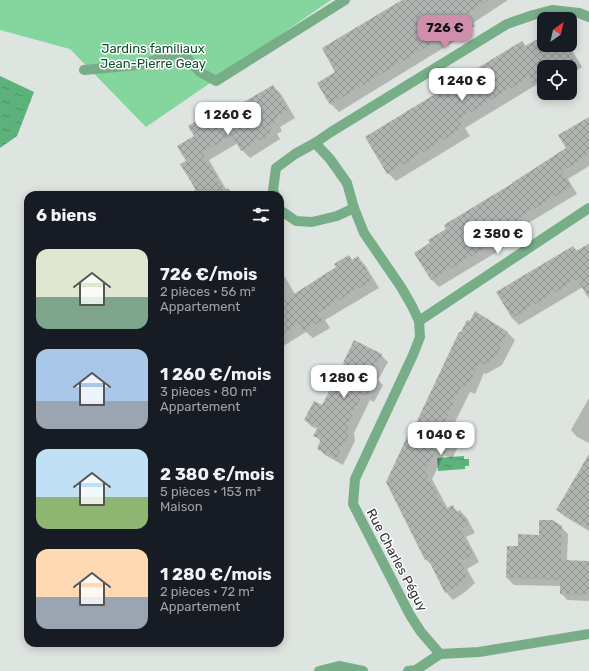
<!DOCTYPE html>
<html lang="fr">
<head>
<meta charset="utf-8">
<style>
	:root { --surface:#171b24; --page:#20242c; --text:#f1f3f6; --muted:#9ea1a6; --accent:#cf8eab }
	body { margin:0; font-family:Rubik,sans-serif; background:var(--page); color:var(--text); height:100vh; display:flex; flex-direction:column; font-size:15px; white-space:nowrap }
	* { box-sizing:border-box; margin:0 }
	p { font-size:13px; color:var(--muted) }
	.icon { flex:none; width:22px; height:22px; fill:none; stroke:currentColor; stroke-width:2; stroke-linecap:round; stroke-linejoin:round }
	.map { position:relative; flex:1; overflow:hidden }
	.sheet { position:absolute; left:24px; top:191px; width:260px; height:456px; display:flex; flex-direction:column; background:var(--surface); border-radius:12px; box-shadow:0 2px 10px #0003 }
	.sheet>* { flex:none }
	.needle { width:26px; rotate:34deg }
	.controls { position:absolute; left:537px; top:12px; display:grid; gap:8px }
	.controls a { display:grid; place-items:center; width:40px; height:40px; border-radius:8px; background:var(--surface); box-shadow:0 2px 10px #0003; font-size:20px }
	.price { position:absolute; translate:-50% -34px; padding:0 9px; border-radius:8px; background:#fff; color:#222; font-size:13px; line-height:26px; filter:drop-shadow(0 1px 2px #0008) }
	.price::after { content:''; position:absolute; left:50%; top:24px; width:12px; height:9px; margin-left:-6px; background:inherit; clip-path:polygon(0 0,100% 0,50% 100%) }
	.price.selected { background:var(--accent); color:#111 }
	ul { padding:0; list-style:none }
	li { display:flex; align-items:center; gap:12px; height:100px; padding:0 12px }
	li span { display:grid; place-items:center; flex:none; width:112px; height:80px; border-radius:12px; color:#555 }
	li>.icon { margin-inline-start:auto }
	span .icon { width:48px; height:48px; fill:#fffc; stroke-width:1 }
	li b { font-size:17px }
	h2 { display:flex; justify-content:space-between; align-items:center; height:48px; padding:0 12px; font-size:17px }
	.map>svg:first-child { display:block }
	.garden { fill:#85d59f }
	.water { fill:url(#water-ripples) }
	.shadow { fill:#0003 }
	.building { fill:url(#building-cross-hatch) }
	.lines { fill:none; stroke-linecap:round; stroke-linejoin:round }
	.lane { stroke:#77ae88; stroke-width:10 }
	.street { stroke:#77ae88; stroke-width:10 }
	.labels { text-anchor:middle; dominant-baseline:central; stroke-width:3; stroke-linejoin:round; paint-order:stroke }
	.park-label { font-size:13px; fill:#0f502c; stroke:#fff }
	.street-label { font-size:13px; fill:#313332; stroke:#fff }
</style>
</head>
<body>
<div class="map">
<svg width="589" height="671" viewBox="0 0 589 671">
	<defs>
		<pattern id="water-ripples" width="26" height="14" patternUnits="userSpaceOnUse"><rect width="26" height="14" fill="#5cb27b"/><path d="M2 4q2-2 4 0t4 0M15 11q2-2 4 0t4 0" fill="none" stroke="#4d9165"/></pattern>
		<pattern id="building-cross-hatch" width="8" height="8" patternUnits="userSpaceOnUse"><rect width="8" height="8" fill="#b0b5b1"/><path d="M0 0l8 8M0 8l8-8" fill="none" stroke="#909491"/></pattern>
	</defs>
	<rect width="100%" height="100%" fill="#dee4df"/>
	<path class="garden" d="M0,0H331L146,127L70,49L0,30Z"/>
	<g class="water">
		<path d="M0,76L34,92L17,136L0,148Z"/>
		<path d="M464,456V459H469V466H465V469L438,471L437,458Z"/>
	</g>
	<g class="shadow">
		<path d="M405,0H508L473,23L475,26L457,37L458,39L339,112L331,104L336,72Z"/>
		<path d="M538,40L540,42L544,40V45H569L582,67L570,75L576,84L570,87V67H544V90L542,91L536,85L465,128L470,136L396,181L388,173L366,137L522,42L526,47Z"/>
		<path d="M273,86L281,94L295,118L280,127L282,131L277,134L280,139L250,158L242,150L238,143L209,160L226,189L228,188L235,195H197L194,190L196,189L187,161L195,136L219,113L223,111L226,114Z"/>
		<path d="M589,118V166L568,179L577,194L525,225L530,232L439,287L432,280L415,253L431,243L514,184L567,148Z"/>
		<path d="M589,245V293L583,287L519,325L512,318L497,292L573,247L578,251Z"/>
		<path d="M349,256L353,260L358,258L365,265L379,288L325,320L330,328L313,338L306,332L280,348V269L295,294L338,268Z"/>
		<path d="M508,333L515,340L502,365L486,374L484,373L475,394L470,392L451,430L455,432L462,439L452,459L444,455L432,479L448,509L453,507L458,512L460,511L467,518L475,533L466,537L479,562L467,569L475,583L465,592L453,600L446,592L432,565L426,560L416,424Z"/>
		<path d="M381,355L388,362L378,380L383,385L374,402L370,400L354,433L355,441L343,465L325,455L318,448L321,442L315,435L318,429L312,427L305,420Z"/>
		<path d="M589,398V443L577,437L571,430Z"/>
		<path d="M589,455V531L564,516L557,510Z"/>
		<path d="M561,527L568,534L567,561L589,562V601L567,600L561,593V586L514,585L507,578L519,547L540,536Z"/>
	</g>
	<g class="building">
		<path d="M402,0H489L466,15L468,18L450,29L451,32L330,105L317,83L335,72L322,48Z"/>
		<path d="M538,39L542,45H567L575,59L562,67H544V78L534,84L529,77L458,120L463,128L387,174L365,137L522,41L525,46Z"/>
		<path d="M273,85L289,110L274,119L276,123L270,126L273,132L241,151L232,135L202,153L228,195H199L180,164L186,161L177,146L194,136L188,126L216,109L218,112L223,109L225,113Z"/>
		<path d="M589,117V154L562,172L571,187L519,218L524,225L431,280L414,253L430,243L428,240L446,229L444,225L513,183H512L566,148L558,135Z"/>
		<path d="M589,244V299L577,279L512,318L496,292L573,246L576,251Z"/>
		<path d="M349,255L352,260L358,256L372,280L318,313L323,320L304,331L300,324L280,336V303L336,267L334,264Z"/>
		<path d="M475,311L508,332L495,358L478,367L477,366L468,387L462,385L443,425L455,431L445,453L437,449L425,471L445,509L453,505L456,512L460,510L468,525L460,529L473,555L460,561L468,576L458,585L445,593L428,559L425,560L386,482L414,422L416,423L459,332H461L467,320L470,321Z"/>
		<path d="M354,340L382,354L371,375L376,377L367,396L363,394L347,425L349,434L336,459L317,449L321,439L313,436L318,427L304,420L314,401L322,405L344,363H343Z"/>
		<path d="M589,454V529L556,510Z"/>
		<path d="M539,520H552L562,526L561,560L589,561V595L560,594V580L506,578L507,546H518V534L539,535Z"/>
	</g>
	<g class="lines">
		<g class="lane">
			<path d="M84,70L139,65L181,52L200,72L216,81L345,0"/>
			<path d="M319,671L339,666L363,671"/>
			<path d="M408,671L416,670L440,654"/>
		</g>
		<g class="street">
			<path d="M315,143L331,132L507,24L533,15L552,10L579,13L589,17"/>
			<path d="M275,195L273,190L276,168L295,154L315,143L330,159L347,183L354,208L364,233L401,287L412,306L419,321L420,337L413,355L355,479L353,504L410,615L421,632L440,654L479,652L589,634"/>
			<path d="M280,209V210L296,221L312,222L337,216L354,208"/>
			<path d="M419,321L589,208"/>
		</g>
	</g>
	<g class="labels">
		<g class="park-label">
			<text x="153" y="48">Jardins familiaux<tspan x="153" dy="15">Jean-Pierre Geay</tspan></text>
		</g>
		<g class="street-label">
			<text transform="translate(397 560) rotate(62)">Rue Charles Péguy</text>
		</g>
	</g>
</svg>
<div class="controls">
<a><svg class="needle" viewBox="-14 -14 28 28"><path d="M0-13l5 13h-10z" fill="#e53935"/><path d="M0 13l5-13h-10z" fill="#9ea1a6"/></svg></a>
<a><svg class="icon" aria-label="locate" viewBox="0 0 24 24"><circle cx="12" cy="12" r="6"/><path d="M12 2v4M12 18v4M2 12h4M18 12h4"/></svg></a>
</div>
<b class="price selected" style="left:445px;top:49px">726 €</b>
<b class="price" style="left:462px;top:102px">1 240 €</b>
<b class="price" style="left:228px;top:136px">1 260 €</b>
<b class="price" style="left:498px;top:255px">2 380 €</b>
<b class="price" style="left:344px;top:399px">1 280 €</b>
<b class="price" style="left:441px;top:456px">1 040 €</b>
<section class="sheet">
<h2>6 biens<svg class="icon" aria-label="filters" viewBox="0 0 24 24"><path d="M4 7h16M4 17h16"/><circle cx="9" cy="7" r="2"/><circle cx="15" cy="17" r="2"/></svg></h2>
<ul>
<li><span style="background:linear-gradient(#dfe7d0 60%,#7fa58c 0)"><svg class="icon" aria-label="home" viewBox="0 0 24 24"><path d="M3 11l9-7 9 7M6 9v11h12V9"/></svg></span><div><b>726 €/mois</b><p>2 pièces · 56 m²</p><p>Appartement</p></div></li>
<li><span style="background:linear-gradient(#a9c7e8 65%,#9aa5b1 0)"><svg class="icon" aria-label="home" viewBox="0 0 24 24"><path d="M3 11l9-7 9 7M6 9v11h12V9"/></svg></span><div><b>1 260 €/mois</b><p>3 pièces · 80 m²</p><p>Appartement</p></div></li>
<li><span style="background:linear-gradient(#bfe0f5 60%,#8fb573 0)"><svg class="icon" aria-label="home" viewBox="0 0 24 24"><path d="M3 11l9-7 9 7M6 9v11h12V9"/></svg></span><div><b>2 380 €/mois</b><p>5 pièces · 153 m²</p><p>Maison</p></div></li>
<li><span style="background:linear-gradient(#ffd9b3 60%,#9aa5b1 0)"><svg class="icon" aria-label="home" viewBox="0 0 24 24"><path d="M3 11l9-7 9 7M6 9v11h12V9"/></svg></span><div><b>1 280 €/mois</b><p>2 pièces · 72 m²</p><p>Appartement</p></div></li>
</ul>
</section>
</div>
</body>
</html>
